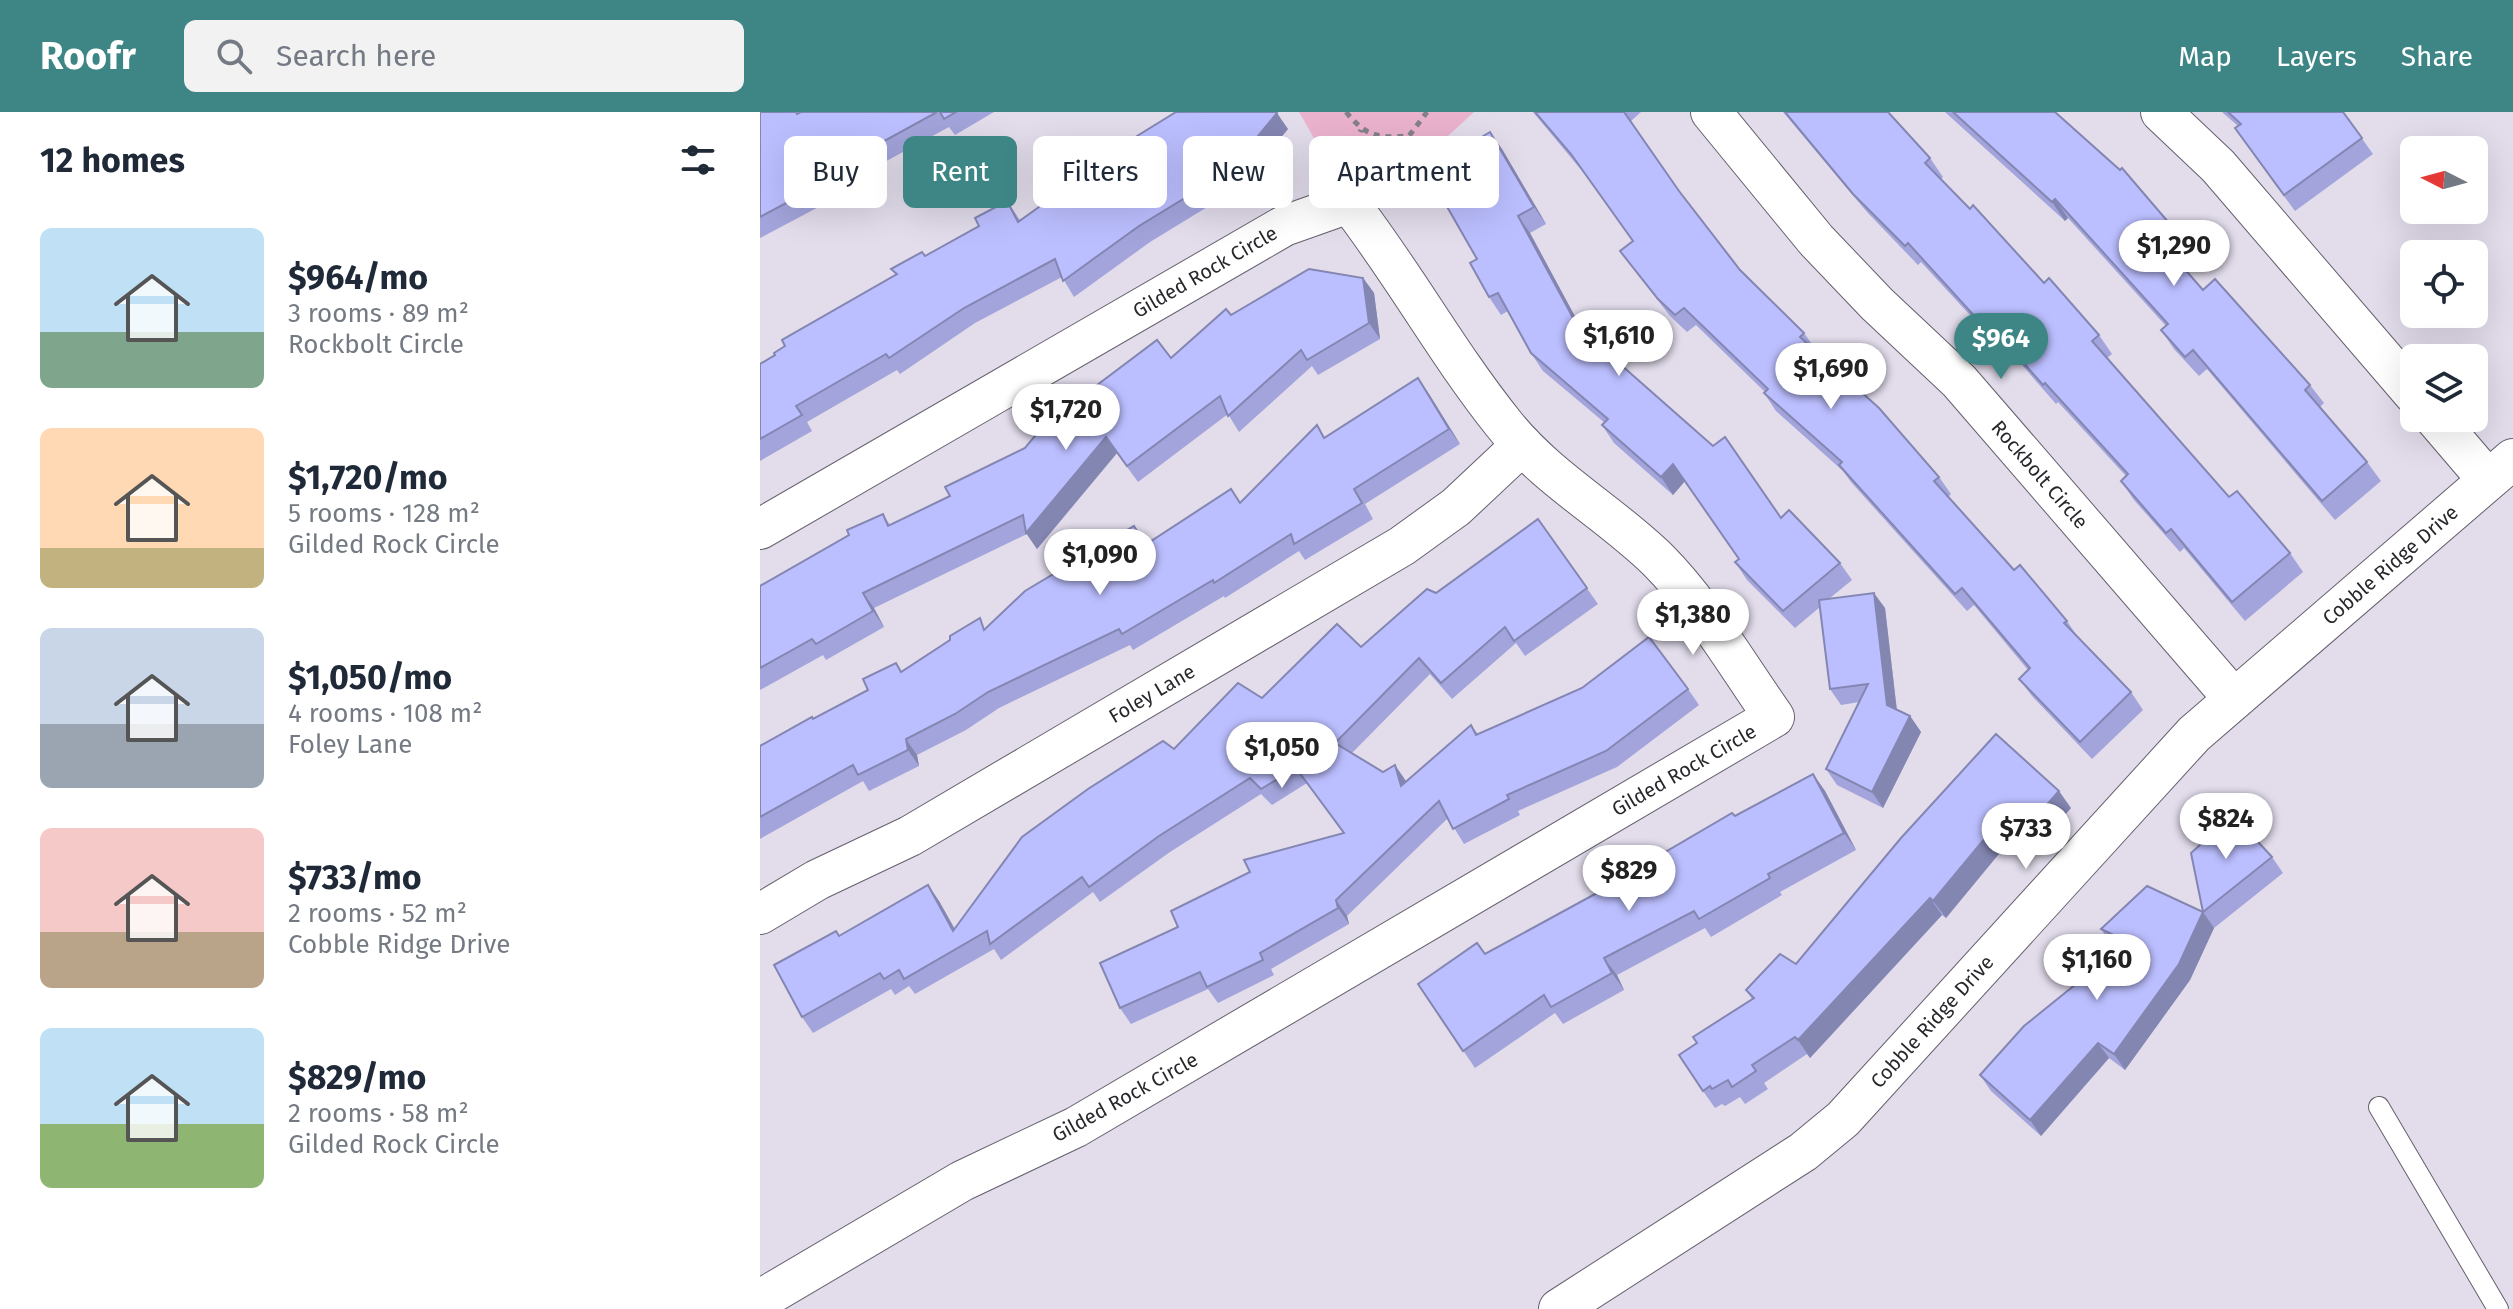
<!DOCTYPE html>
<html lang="en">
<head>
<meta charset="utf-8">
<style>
	:root { --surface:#fff; --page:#f2f2f3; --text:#1f2937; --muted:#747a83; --accent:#3e8686 }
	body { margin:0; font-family:"Fira Sans",sans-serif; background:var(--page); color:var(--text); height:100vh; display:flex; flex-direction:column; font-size:30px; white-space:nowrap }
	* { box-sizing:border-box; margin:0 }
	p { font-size:26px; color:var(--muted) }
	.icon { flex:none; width:44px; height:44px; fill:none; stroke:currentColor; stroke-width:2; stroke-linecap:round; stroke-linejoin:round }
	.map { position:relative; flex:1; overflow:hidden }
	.panel { display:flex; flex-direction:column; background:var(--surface); width:760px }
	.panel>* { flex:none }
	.guide { position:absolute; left:24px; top:24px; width:760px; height:72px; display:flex; gap:16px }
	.needle { width:52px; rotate:276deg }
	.tools { position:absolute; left:1640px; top:24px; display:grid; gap:16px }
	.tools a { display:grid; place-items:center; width:88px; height:88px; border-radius:12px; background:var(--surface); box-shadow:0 8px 32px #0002; font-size:40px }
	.price { position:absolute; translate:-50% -68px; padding:0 18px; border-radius:28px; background:#fff; color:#222; font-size:26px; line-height:52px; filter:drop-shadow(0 2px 4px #0008) }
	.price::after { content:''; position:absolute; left:50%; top:48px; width:24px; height:18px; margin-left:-12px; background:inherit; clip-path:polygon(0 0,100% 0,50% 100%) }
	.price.on { background:var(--accent); color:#fff }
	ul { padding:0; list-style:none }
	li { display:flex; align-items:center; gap:24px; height:200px; padding:0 40px }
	li span { display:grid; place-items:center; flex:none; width:224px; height:160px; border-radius:12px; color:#555 }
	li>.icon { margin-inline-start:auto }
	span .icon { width:96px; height:96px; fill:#fffc; stroke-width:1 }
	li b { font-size:34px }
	h2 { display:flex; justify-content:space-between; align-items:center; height:96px; padding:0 40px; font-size:34px }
	.chip { padding:0 28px; border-radius:12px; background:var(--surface); box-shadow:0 8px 32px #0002; font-size:28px; line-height:72px }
	.chip.on { background:var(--accent); color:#fff }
	header { display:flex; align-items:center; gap:48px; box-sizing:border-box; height:112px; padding:0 40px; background:var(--accent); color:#fff }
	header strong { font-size:38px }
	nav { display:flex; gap:44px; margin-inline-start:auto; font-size:28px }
	.search { width:560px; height:72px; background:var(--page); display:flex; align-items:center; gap:20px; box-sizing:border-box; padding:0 28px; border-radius:12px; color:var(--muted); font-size:30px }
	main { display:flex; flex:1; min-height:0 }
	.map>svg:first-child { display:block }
	.green { fill:#ebb2ce }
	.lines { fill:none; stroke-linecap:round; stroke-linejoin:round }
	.service-casing { stroke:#65606d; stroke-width:22 }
	.minor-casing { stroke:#65606d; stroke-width:42 }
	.path { stroke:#84808a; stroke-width:5; stroke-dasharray:6 6; stroke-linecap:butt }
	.service { stroke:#fff; stroke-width:20 }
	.minor { stroke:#fff; stroke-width:40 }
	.wall { fill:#a2a4db }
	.shaded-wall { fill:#8486b2 }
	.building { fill:#bcbfff; stroke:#8486b2; stroke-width:2 }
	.labels { text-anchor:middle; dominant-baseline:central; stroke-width:6; stroke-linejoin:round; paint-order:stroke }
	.street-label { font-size:20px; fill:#29272c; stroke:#fff }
</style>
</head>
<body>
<header>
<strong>Roofr</strong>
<div class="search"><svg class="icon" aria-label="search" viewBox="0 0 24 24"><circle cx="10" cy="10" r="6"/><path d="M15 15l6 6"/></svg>Search here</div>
<nav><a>Map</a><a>Layers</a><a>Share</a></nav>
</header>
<main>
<section class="panel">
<h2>12 homes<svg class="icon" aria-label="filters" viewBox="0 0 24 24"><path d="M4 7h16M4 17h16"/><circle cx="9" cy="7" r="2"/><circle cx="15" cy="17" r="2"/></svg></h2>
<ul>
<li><span style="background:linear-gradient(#bfe0f5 65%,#7fa58c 0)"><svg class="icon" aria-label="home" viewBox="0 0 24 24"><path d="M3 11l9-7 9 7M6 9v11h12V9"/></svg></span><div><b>$964/mo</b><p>3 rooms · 89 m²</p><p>Rockbolt Circle</p></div></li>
<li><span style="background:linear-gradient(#ffd9b3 75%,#c2b280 0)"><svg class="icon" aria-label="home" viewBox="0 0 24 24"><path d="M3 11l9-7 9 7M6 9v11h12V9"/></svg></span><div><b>$1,720/mo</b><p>5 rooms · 128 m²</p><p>Gilded Rock Circle</p></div></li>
<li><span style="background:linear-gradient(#c9d6e8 60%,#9aa5b1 0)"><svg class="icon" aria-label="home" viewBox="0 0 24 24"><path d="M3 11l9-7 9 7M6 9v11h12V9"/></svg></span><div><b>$1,050/mo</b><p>4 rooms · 108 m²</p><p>Foley Lane</p></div></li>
<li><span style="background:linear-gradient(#f6c9c9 65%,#b9a48a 0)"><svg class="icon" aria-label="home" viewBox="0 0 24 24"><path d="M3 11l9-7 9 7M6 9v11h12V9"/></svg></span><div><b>$733/mo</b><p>2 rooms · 52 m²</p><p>Cobble Ridge Drive</p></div></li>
<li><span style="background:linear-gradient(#bfe0f5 60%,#8fb573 0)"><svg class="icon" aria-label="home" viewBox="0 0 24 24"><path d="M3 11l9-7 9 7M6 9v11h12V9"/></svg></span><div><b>$829/mo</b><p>2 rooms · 58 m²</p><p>Gilded Rock Circle</p></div></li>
</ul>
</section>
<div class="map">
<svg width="1753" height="1197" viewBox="0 0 1753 1197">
	<rect width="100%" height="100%" fill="#e2dceb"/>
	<path class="green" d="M539,0H714L641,67C612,43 598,41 562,40Z"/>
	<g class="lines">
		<g class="service-casing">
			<path id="service" d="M1619,995L1738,1197"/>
		</g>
		<g class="minor-casing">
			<g id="minor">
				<path id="s1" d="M951,0L1056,128L1117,192L1199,269L1474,587"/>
				<path d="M1401,0L1458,54L1654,282"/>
				<path d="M1675,306L1728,368"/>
				<path id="s2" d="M0,417L524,114L589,91C644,162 687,241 743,311C786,366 849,400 898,448C942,492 978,554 1014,605L316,1015L202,1069L0,1188"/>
				<path id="s3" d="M0,802L57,768L150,724L642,434L696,395L762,333"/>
				<path id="s4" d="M799,1197L1043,1040L1083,1007L1434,622L1753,347"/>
			</g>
		</g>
		<g class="path">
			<path d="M586,0C607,25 617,26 649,24L667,0"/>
			<path d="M590,54V43L601,18"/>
		</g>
		<use href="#service" class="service"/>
		<use href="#minor" class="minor"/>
	</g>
	<g class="wall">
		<path d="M0,0H38L39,1L41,0H234L195,23L189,15L97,65L100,73L0,126Z"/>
		<path d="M773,0H881L871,9L920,81L980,158L1044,221L1056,238L1055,239L1179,365L1191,382L1188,385L1254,458L1307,509L1319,527L1371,580L1383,598L1332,647L1272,584L1259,567L1268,558L1214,493L1207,499L1091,370L1083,359L1016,299L1004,281L1005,280L936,213L927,220L910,204L860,139L873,129L823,60Z"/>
		<path d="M1023,0H1128L1170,46L1183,65L1181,67L1284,171L1339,223L1352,242L1347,246L1469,385L1530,441L1543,460L1485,509L1424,436L1420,440L1374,388L1361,369L1366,364L1298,290L1296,292L1236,223L1232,227L1161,150L1158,153L1107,100Z"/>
		<path d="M1185,0H1295L1415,118L1428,136L1416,147L1443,178L1550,273L1564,291L1560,295L1607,350L1621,369L1575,408L1447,257L1439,264L1414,237L1401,218L1406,214L1308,106L1305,109Z"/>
		<path d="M1462,0H1583L1613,42L1535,99L1486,32L1478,14Z"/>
		<path d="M528,17L480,75L390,130L314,185L302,165L215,211L140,262L137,258L47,310L52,319L0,349V252L136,163L131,157L165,144L219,114L247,89L260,108Z"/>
		<path d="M730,20L742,37L786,112L770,121L823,220L1021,406L1080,451L1092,468L1070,486L1125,496L1137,598L1150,604L1161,620L1123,696L1077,673L1066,657L1099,590L1081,593L1070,577L1060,495L1035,516L987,468L975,450L979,447L925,369L913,383L854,331L842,313L845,311L783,259L771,241L748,199L741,203L729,185L717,147Z"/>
		<path d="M603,166L614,181L620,227L558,263L552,254L479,320L468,302L378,370L357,341L277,437L267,422L114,496L124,515L66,548L63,543L0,578V474L89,423L123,402L130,413L190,384L265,336L411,246L471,203Z"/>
		<path d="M669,282L700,332L605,392L613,407L545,448L539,439L465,486L464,484L373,538L370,533L239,596L206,618L157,643L159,654L109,679L103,669L0,727V634L386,432L471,377L480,390L565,326Z"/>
		<path d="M778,407L838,492L765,544L756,531L692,587L670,562L592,641L623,660L646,670L711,613L718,622L928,577L939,593L857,655L758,699L760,703L704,732L688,706L587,804L589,812L511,857L514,863L458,891L448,877L371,912L360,896L418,815L584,721L547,671L512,693L501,682L410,740L340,790L333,780L241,848L234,837L155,882L149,874L135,883L131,877L53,921L42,905L79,824L168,773L179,789L195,817L414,637L502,586L601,535Z"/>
		<path d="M1053,662L1065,679L1096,738L1020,780L1022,783L951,825L945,816L857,863L864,878L803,912L795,901L715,956L658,872L725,842Z"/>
		<path d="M1311,696L1270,742L1252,726L1186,806L1182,803L1050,946L1047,942L1004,971L1008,977L985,992L980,985L965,994L962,992L955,996L943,979L937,931L992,887L986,878L1036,852L1141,726Z"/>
		<path d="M1512,745L1523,761L1454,816L1430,868L1365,958L1349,946L1281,1024L1231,979L1220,963L1359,837L1352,833L1341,817L1443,800Z"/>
	</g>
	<g class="shaded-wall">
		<path d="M517,1L528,17L480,75L469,59Z"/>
		<path d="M730,20L742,37L786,112L774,95Z"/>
		<path d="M1295,87L1308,106L1305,109L1292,90Z"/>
		<path d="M758,104L770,121L830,232L818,215Z"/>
		<path d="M603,166L614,181L620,227L609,211Z"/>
		<path d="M658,266L669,282L700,332L689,317Z"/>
		<path d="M346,325L357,341L277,437L266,421Z"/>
		<path d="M913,352L925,369L913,383L901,365Z"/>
		<path d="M103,481L114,496L124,515L113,499Z"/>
		<path d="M1114,481L1125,496L1138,609L1127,593Z"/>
		<path d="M1150,604L1161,620L1123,696L1112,680Z"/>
		<path d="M146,627L157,643L159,654L148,638Z"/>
		<path d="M635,653L646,669L652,690L641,674Z"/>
		<path d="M1053,662L1065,679L1096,738L1084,721Z"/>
		<path d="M1299,679L1311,696L1270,742L1258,725Z"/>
		<path d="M1240,708L1252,726L1186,806L1173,789Z"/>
		<path d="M168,773L179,789L204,834L193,819Z"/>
		<path d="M1170,786L1182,803L1050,946L1038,928Z"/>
		<path d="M576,788L587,804L589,812L578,796Z"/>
		<path d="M1443,800L1454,816L1430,868L1365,958L1354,942Z"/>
		<path d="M844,846L857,863L864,878L852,861Z"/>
		<path d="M1338,931L1349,946L1281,1024L1270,1008Z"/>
	</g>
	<g class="building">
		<path d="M0,0H36L37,2L41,0H177L86,50L90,57L0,105Z"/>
		<path d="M180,0H196L184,7Z"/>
		<path d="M416,0H515L517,1L469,59L379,114L303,169L295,147L204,196L129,246L126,242L36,294L42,303L0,327V252L15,243L14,241L25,234L22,228L137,162L131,157L162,140L165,144L219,114L215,106L247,89L258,110L357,39L356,37Z"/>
		<path d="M775,0H864L919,79L980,158L1044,221L1040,225L1119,296L1179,365L1174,369L1254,458L1260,453L1307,509L1304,511L1371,580L1320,630L1259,567L1270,556L1202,476L1195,482L1079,353L1082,350L1004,281L1008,277L924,196L915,203L898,187L860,139L873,129L811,42Z"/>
		<path d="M1025,0H1128L1170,46L1165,51L1210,97L1213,93L1284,171L1289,166L1339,223L1332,229L1469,385L1477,379L1530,441L1472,490L1411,417L1406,421L1361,369L1368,362L1285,271L1283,273L1222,204L1218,208L1148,131L1145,134L1093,82Z"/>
		<path d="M1193,0H1295L1360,58L1362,56L1415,118L1401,130L1443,178L1455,167L1550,273L1545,278L1607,350L1562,389L1433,238L1425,245L1401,218L1408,212L1295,87L1292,90Z"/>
		<path d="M1468,0H1583L1602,26L1524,83L1475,16L1481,12Z"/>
		<path d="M730,20L774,95L758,104L818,215L953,334L965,325L1021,406L1029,398L1080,451L1023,499L975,450L979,447L913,352L901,365L842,313L848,307L771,241L738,181L729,185L710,151L717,147L666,58Z"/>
		<path d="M549,157L603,166L609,211L547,248L541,238L468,304L460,284L367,354L346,325L266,421L263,403L103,481L113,499L56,532L52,527L0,556V474L89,423L87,418L123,402L128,414L190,384L185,375L265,336L284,313L397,228L411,246L466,197L471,203Z"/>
		<path d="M658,266L689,317L594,377L602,391L534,432L531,422L454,471L453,468L362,522L359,517L228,580L195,602L146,627L148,638L98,663L93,653L0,705V634L52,605L53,607L108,578L103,567L136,551L141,560L190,528V524L220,506L224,518L265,479L374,414L385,433L471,377L480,391L557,313L564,326Z"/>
		<path d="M778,407L827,476L754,529L745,515L681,571L659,546L575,631L623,660L635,653L641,674L711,613L716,623L822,576L889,525L928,577L846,639L747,683L749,687L693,717L679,689L576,788L578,796L500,841L503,848L447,875L440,860L360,896L340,851L418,815L411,799L490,760L484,748L584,721L536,656L501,677L490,666L399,724L329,775L322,765L230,832L227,819L144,867L139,858L124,867L120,861L42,905L14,853L76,819L79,824L168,773L193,819L262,725L328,677L403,629L414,637L478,571L502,586L577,512L601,535L667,477L676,481Z"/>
		<path d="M1114,481L1127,593L1150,604L1112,680L1066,657L1108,572L1070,577L1059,488Z"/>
		<path d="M1236,622L1299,679L1258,725L1240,708L1173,789L1170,786L1038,928L1035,925L992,953L996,959L972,975L968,968L952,977L950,974L943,979L919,943L937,931L933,925L994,886L986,878L1020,842L1036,852L1141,726Z"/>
		<path d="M1053,662L1084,721L1008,762L1010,766L939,807L934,799L844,846L852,861L791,895L784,883L703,939L658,872L717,831L725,842L903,745L902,742L972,701L975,704Z"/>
		<path d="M1473,703L1512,745L1443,800L1431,741Z"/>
		<path d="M1387,774L1443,800L1419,852L1354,942L1338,931L1270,1008L1220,963L1264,914L1368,830L1341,817Z"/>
	</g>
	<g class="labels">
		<g class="street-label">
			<text stroke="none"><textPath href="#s2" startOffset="514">Gilded Rock Circle</textPath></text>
			<text stroke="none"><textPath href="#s1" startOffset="490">Rockbolt Circle</textPath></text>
			<text stroke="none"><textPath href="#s4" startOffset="1122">Cobble Ridge Drive</textPath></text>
			<text stroke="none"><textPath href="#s3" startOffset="450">Foley Lane</textPath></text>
			<text transform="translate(924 658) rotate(-30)">Gilded Rock Circle</text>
			<text stroke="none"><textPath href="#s4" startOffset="474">Cobble Ridge Drive</textPath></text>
			<text transform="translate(365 985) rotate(-29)">Gilded Rock Circle</text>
		</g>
	</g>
</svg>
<div class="tools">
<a><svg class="needle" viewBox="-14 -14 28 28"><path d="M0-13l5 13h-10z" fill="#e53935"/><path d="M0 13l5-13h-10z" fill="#747a83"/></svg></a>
<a><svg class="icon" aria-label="locate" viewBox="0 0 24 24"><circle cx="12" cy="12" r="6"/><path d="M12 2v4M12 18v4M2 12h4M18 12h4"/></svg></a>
<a><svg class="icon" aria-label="layers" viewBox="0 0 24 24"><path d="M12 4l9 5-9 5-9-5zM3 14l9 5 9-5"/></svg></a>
</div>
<b class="price" style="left:1414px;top:176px">$1,290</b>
<b class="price" style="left:859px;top:266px">$1,610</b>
<b class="price on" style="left:1241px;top:269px">$964</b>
<b class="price" style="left:1071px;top:299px">$1,690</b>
<b class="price" style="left:306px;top:340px">$1,720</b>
<b class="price" style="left:340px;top:485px">$1,090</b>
<b class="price" style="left:933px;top:545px">$1,380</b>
<b class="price" style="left:522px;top:678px">$1,050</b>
<b class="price" style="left:1466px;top:749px">$824</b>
<b class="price" style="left:1266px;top:759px">$733</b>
<b class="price" style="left:869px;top:801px">$829</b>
<b class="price" style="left:1337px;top:890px">$1,160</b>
<div class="guide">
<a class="chip">Buy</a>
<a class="chip on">Rent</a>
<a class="chip">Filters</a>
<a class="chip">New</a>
<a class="chip">Apartment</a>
</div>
</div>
</main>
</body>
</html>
